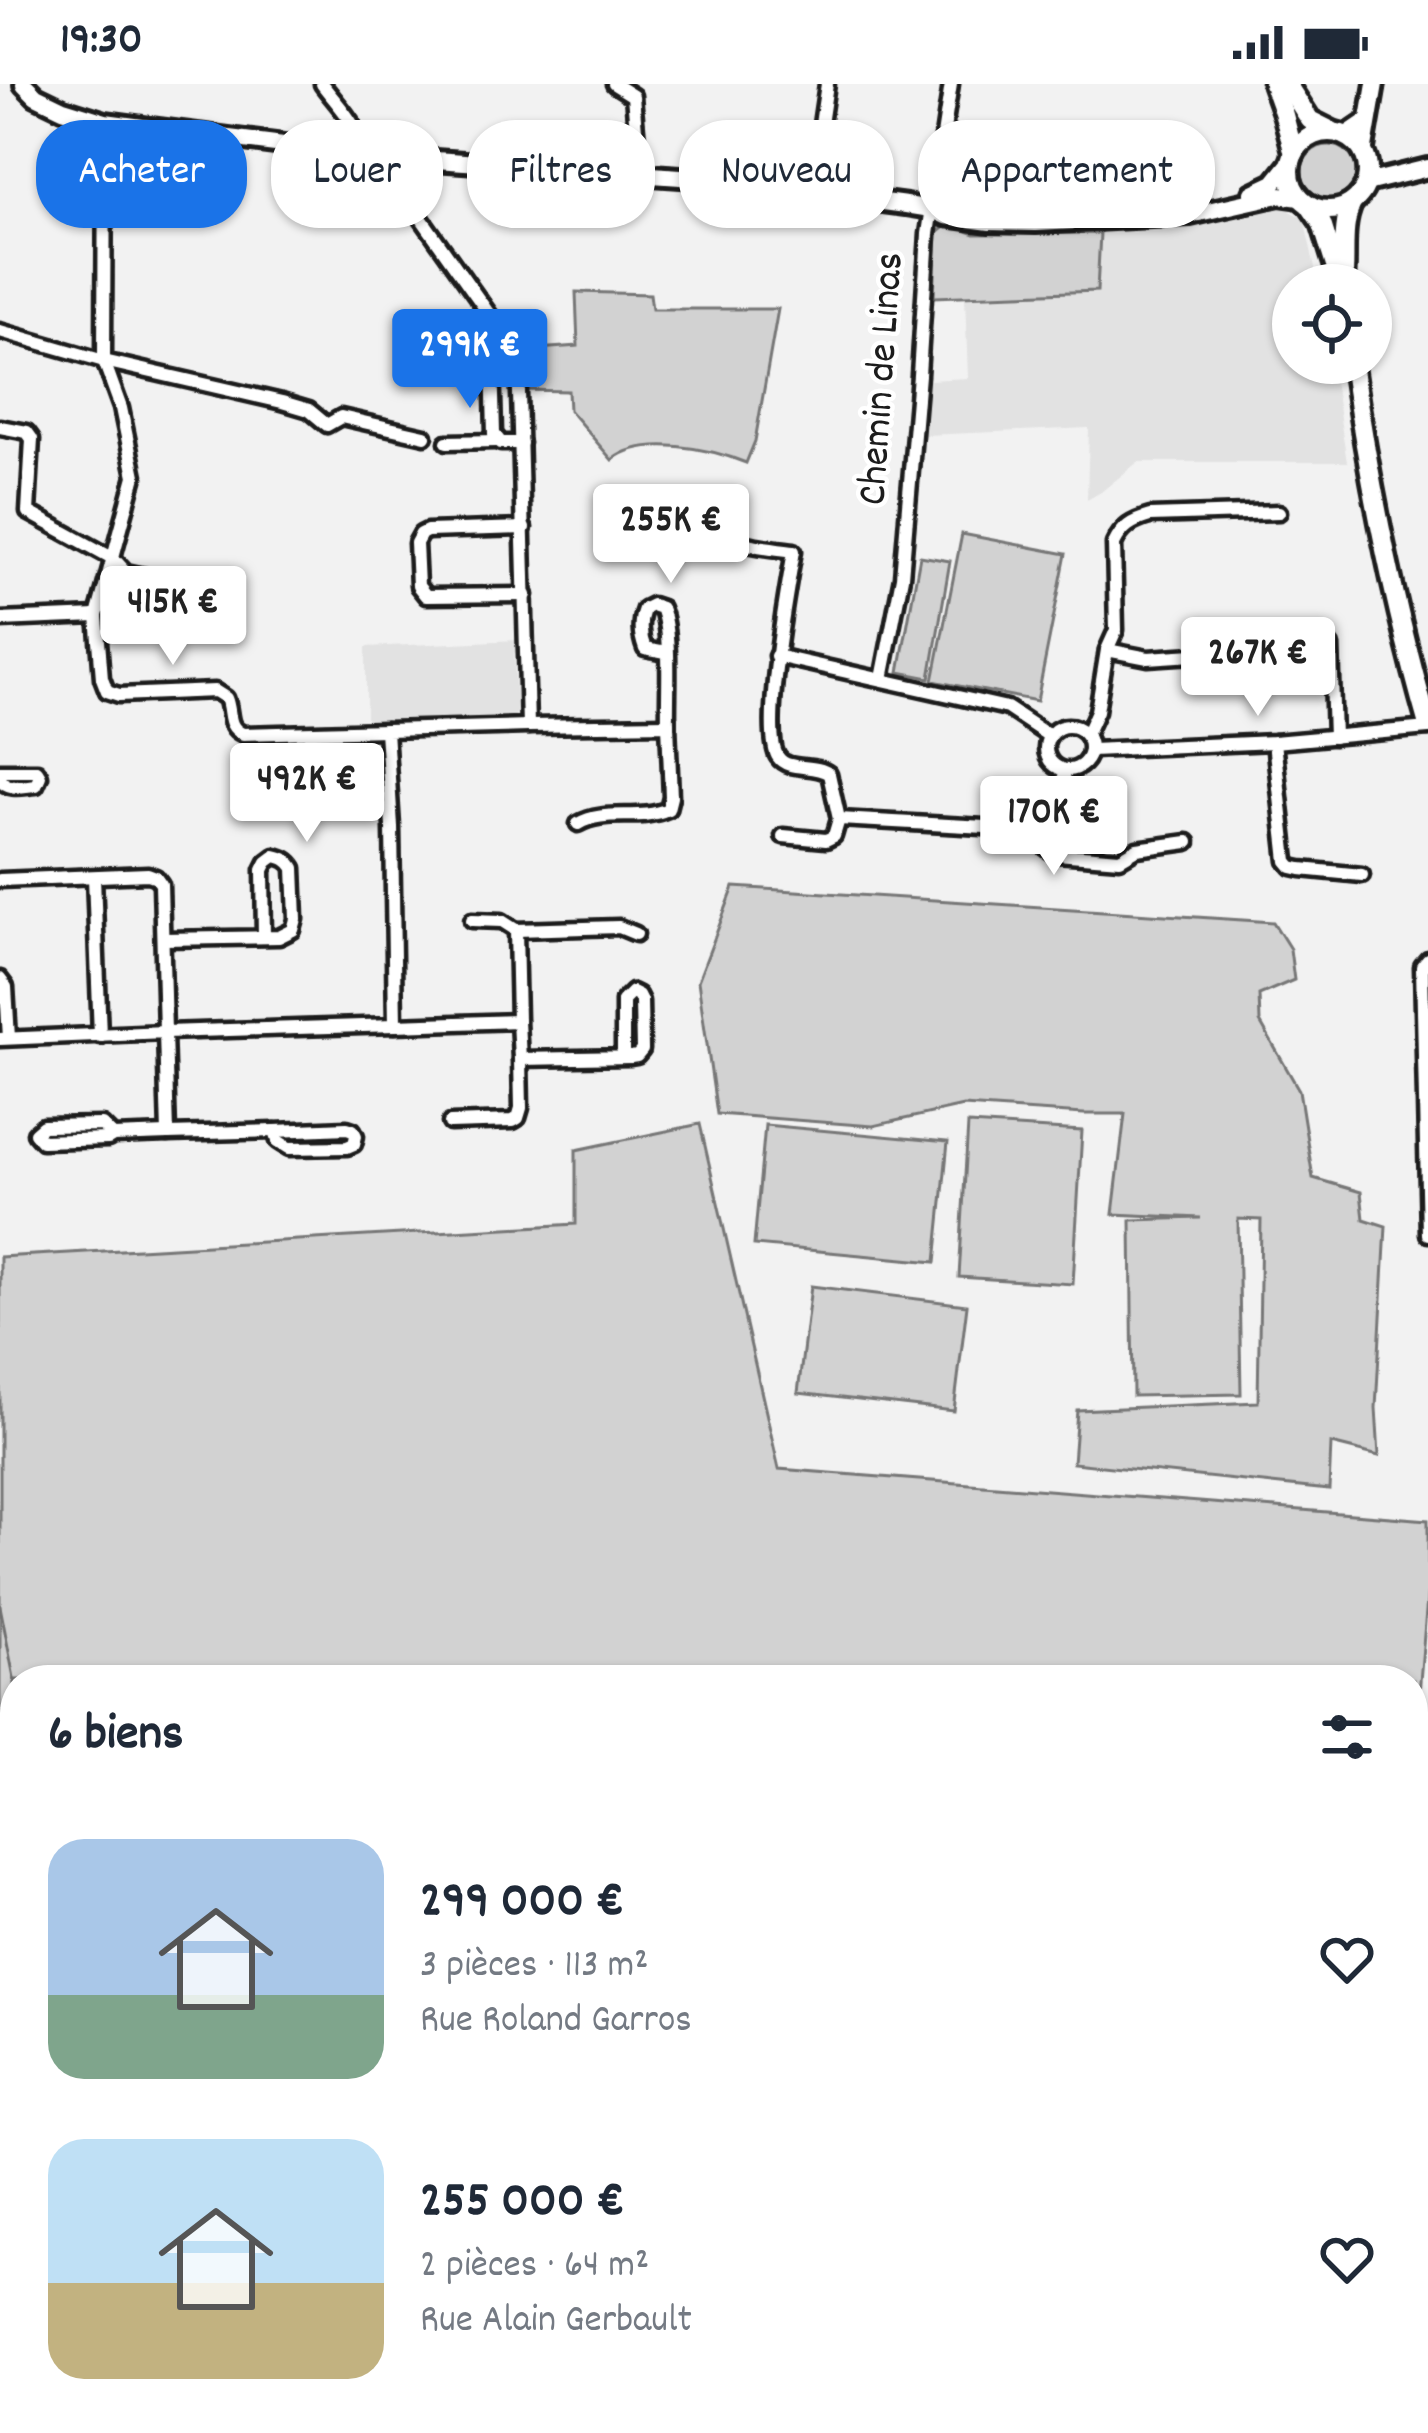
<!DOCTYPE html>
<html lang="fr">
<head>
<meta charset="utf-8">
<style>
	:root { --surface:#fff; --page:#f6f6f7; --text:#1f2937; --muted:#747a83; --accent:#1a73e8 }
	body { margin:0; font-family:Dekko,sans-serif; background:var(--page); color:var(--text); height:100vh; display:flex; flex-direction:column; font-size:45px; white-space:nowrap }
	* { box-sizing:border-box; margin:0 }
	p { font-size:39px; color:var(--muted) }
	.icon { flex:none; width:66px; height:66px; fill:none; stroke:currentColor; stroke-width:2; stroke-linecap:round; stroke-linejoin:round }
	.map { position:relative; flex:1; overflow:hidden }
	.side { position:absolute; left:0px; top:1581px; width:1428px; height:768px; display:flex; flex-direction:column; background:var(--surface); border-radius:48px 48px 0 0; box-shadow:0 3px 9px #0004 }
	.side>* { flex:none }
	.banner { position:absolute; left:36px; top:36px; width:1356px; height:108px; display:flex; gap:24px }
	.buttons { position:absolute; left:1272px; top:180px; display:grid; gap:24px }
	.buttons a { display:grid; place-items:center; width:120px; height:120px; border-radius:50%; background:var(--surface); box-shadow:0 3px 9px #0004; font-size:60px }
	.price { position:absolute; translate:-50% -102px; padding:0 27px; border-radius:12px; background:#fff; color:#222; font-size:39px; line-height:78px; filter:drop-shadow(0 3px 6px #0008) }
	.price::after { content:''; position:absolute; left:50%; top:72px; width:36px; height:27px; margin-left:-18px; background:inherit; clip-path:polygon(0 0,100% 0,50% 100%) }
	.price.active { background:var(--accent); color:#fff }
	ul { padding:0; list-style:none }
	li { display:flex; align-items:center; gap:36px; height:300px; padding:0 48px }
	li span { display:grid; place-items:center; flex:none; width:336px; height:240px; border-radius:36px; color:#555 }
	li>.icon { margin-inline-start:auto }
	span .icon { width:144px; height:144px; fill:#fffc; stroke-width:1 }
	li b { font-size:51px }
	h2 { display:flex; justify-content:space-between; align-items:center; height:144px; padding:0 48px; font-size:51px }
	.tag { padding:0 42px; border-radius:48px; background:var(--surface); box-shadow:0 3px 9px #0004; font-size:42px; line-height:108px }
	.tag.active { background:var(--accent); color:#fff }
	.status { display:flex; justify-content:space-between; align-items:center; height:84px; padding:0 60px; background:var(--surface); direction:ltr }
	.status svg { height:33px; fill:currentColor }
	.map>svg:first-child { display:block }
	.built { fill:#e2e2e2 }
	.green { fill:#d2d2d2; stroke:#777; stroke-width:3 }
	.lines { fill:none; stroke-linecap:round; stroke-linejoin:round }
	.stream { stroke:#707070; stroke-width:3 }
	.street-casing { stroke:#1c1c1c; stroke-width:21 }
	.secondary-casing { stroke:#1c1c1c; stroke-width:26 }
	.primary-casing { stroke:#1c1c1c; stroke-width:27 }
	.street { stroke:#fff; stroke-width:12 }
	.secondary { stroke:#fff; stroke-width:16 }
	.primary { stroke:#fff; stroke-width:18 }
	.labels { text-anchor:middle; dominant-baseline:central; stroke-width:9; stroke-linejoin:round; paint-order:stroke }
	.street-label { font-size:42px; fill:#1c1c1c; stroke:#fff }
</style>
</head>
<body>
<div class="status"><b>19:30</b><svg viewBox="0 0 49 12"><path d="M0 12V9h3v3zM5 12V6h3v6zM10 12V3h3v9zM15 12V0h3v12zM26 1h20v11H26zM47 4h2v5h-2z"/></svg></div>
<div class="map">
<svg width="1428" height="2349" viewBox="0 0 1428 2349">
	<rect width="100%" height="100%" fill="#f2f2f2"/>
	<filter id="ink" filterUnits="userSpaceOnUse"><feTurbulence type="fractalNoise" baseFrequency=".00833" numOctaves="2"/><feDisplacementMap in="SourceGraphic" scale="24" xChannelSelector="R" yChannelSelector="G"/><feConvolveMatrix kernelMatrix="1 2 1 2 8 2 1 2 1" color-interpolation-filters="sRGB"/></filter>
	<g filter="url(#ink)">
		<g class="built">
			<path d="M1284,123L1304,135L1319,201H1293V279H1331L1347,378H1138L1101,408L1087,416L1089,344L924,351L928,296L968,294L965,213L1096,207L1100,149L1173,146L1184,140Z"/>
			<path d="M518,556L519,568L514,569L516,610L520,611L521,622L514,634L366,638V563Z"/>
		</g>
		<g class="green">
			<circle cx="1329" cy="88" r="27"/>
			<path d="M948,140L975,150L1100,149L1097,207L934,213L937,149Z"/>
			<path d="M576,208L650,210L652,225H778L755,357L746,379C712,365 643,350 612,376L569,326L568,307L523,306V266L578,262Z"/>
			<path d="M962,450L1066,470L1037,617L933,597Z"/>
			<path d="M920,472L950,477L930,594L899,588Z"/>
			<path d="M734,803L1273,838L1290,865L1294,896L1259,911L1260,938L1299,1006L1313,1094L1361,1108L1364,1135L1386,1142L1376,1324L1379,1372L1331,1360L1329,1406L1073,1379L1077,1326L1258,1318L1261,1136L1238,1135L1241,1310L1133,1312L1131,1136L1201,1134L1113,1130L1125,1030H1084L963,1022L873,1042L717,1030L698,897Z"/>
			<path d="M700,1040L779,1385L1428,1436V1503L1417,1633L1413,1637V1596H15V2334H1212L1187,2349H0V1173L576,1140V1066Z"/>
			<path d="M968,1040L1082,1047L1073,1200L959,1193Z"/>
			<path d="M765,1041L948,1058L936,1178L754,1161Z"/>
			<path d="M811,1202L967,1221L954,1327L798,1309Z"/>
			<path d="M1413,2052L1428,2058V2222L1413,2229Z"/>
		</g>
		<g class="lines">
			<g class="stream">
				<path d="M0,1522L15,1599"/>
				<path d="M0,2252H15"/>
				<path d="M154,2334L157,2337L200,2336L265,2349"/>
				<path d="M0,2339L157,2337"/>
			</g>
			<g class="street-casing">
				<g id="street">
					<path d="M322,0C338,22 362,43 362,71"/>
					<path d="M614,0L633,12L640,90"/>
					<path d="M811,108L827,0"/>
					<path d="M491,235L494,350L501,359H521"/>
					<path d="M0,247L104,277L282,318L309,326L327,341L341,333L425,352"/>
					<path d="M0,343L27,348L32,355L28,428L114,475L126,488L210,506"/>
					<path d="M447,358L497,357"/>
					<path d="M702,424C727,463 751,461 794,467C788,501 761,649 778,673C788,688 815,679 829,690L839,735L1038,746"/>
					<path d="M524,444L427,447L421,450L416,459L418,502L426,512L526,511"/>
					<path d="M97,532L135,392L121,324L104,277L105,38"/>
					<path d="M0,536L97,532L102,594L107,607L119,611L215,607L226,614C232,628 226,643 243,650L386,646"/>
					<path d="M1107,566L1116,546L1114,460C1122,443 1132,437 1150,432L1279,428"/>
					<path d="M666,569L645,565C640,552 639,538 644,525L652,521L661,524C672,550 667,610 668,640"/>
					<path d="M776,572L1007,624L1049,652"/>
					<path d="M882,595L902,493L919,291L928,150L951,0"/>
					<circle cx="1068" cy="664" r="22"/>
					<path d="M528,642L668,640L671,713L668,725C639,738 605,724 578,740"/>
					<path d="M1086,651L1097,627L1107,566L1148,574L1331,562L1334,653"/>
					<path d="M1274,658L1287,777L1292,783L1301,785L1362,791"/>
					<path d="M1091,666L1274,658L1428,644"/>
					<path d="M0,687H37L40,692L36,701C23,702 9,707 0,695"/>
					<path d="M1066,687L1046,741L1038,746C1041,759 1044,765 1057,770L1120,775L1137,765L1188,758"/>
					<path d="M783,752L826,756L834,752L839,735"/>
					<path d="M94,793L100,952"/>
					<path d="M0,796L148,790L156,793L161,800L165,948L395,941L392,743L386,646L528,642L518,271L400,104L392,85L391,73"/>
					<path d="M472,836L502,837L516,846L518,937"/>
					<path d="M516,846L619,843L636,850"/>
					<path d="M163,855L279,853L293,846L296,835L294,784C289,776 284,774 275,772L267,778L263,786L264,853"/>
					<path d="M1428,875L1422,882L1428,1150"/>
					<path d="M0,895L6,903L9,954"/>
					<path d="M395,941L518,937L520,975L631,973L637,972L642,966L641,917L638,911L632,908L623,917V972"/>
					<path d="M0,955L165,948L168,1050L275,1047"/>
					<path d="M450,1039L513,1037L518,1034L521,1024L520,975"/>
					<path d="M347,1044L353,1046L356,1052L354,1060L347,1063L289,1064L278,1057L275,1047Z"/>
					<path d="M113,1052L108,1055L42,1057L35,1049L43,1042L102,1041L113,1052L168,1050"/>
				</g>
			</g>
			<g class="secondary-casing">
				<g id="secondary">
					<path d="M24,0L36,12L63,25L105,38L150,44L362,71L710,95L906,121L931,125L946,132L990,138L1036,139L1190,131L1279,111L1300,114"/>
					<path d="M1345,52L1367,37"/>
					<path d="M1363,70L1375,0"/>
					<path d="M1366,99L1428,84"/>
					<path d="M1253,109L1274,99L1290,79"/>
				</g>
			</g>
			<g class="primary-casing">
				<g id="primary">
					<path d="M1273,0L1284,31L1294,70"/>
					<path d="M1287,0L1310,36L1332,47"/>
					<circle cx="1329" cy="87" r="39"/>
					<path d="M1309,121L1322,140L1341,201"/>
					<path d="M1343,201C1347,173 1340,145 1352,119"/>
					<path d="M1352,279C1370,401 1394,522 1428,641"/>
				</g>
			</g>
			<use href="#street" class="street"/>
			<use href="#secondary" class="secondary"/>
			<use href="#primary" class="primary"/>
		</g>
	</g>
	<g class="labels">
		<g class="street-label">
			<text transform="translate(884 295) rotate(-86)">Chemin de Linas</text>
		</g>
	</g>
</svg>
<div class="buttons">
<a><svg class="icon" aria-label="locate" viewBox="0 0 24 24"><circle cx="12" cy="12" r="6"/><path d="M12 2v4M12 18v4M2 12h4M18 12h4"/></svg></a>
</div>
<b class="price active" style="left:470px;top:327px">299K €</b>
<b class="price" style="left:671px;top:502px">255K €</b>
<b class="price" style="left:173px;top:584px">415K €</b>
<b class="price" style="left:1258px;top:635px">267K €</b>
<b class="price" style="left:307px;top:761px">492K €</b>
<b class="price" style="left:1054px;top:794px">170K €</b>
<div class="banner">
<a class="tag active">Acheter</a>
<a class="tag">Louer</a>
<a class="tag">Filtres</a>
<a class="tag">Nouveau</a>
<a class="tag">Appartement</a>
</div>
<section class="side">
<h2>6 biens<svg class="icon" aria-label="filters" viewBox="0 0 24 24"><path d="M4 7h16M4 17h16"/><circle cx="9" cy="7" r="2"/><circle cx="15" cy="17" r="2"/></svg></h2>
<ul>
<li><span style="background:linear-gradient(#a9c7e8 65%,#7fa58c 0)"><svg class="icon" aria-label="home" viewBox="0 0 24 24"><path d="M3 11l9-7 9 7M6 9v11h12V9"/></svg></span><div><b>299 000 €</b><p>3 pièces · 113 m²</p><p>Rue Roland Garros</p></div><svg class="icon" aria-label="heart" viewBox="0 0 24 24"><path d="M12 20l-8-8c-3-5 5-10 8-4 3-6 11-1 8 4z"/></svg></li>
<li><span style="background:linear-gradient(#bfe0f5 60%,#c2b280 0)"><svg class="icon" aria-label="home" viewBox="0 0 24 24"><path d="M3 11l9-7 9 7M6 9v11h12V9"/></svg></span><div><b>255 000 €</b><p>2 pièces · 64 m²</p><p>Rue Alain Gerbault</p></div><svg class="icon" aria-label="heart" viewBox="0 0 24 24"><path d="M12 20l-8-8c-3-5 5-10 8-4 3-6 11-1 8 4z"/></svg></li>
</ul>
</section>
</div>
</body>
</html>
